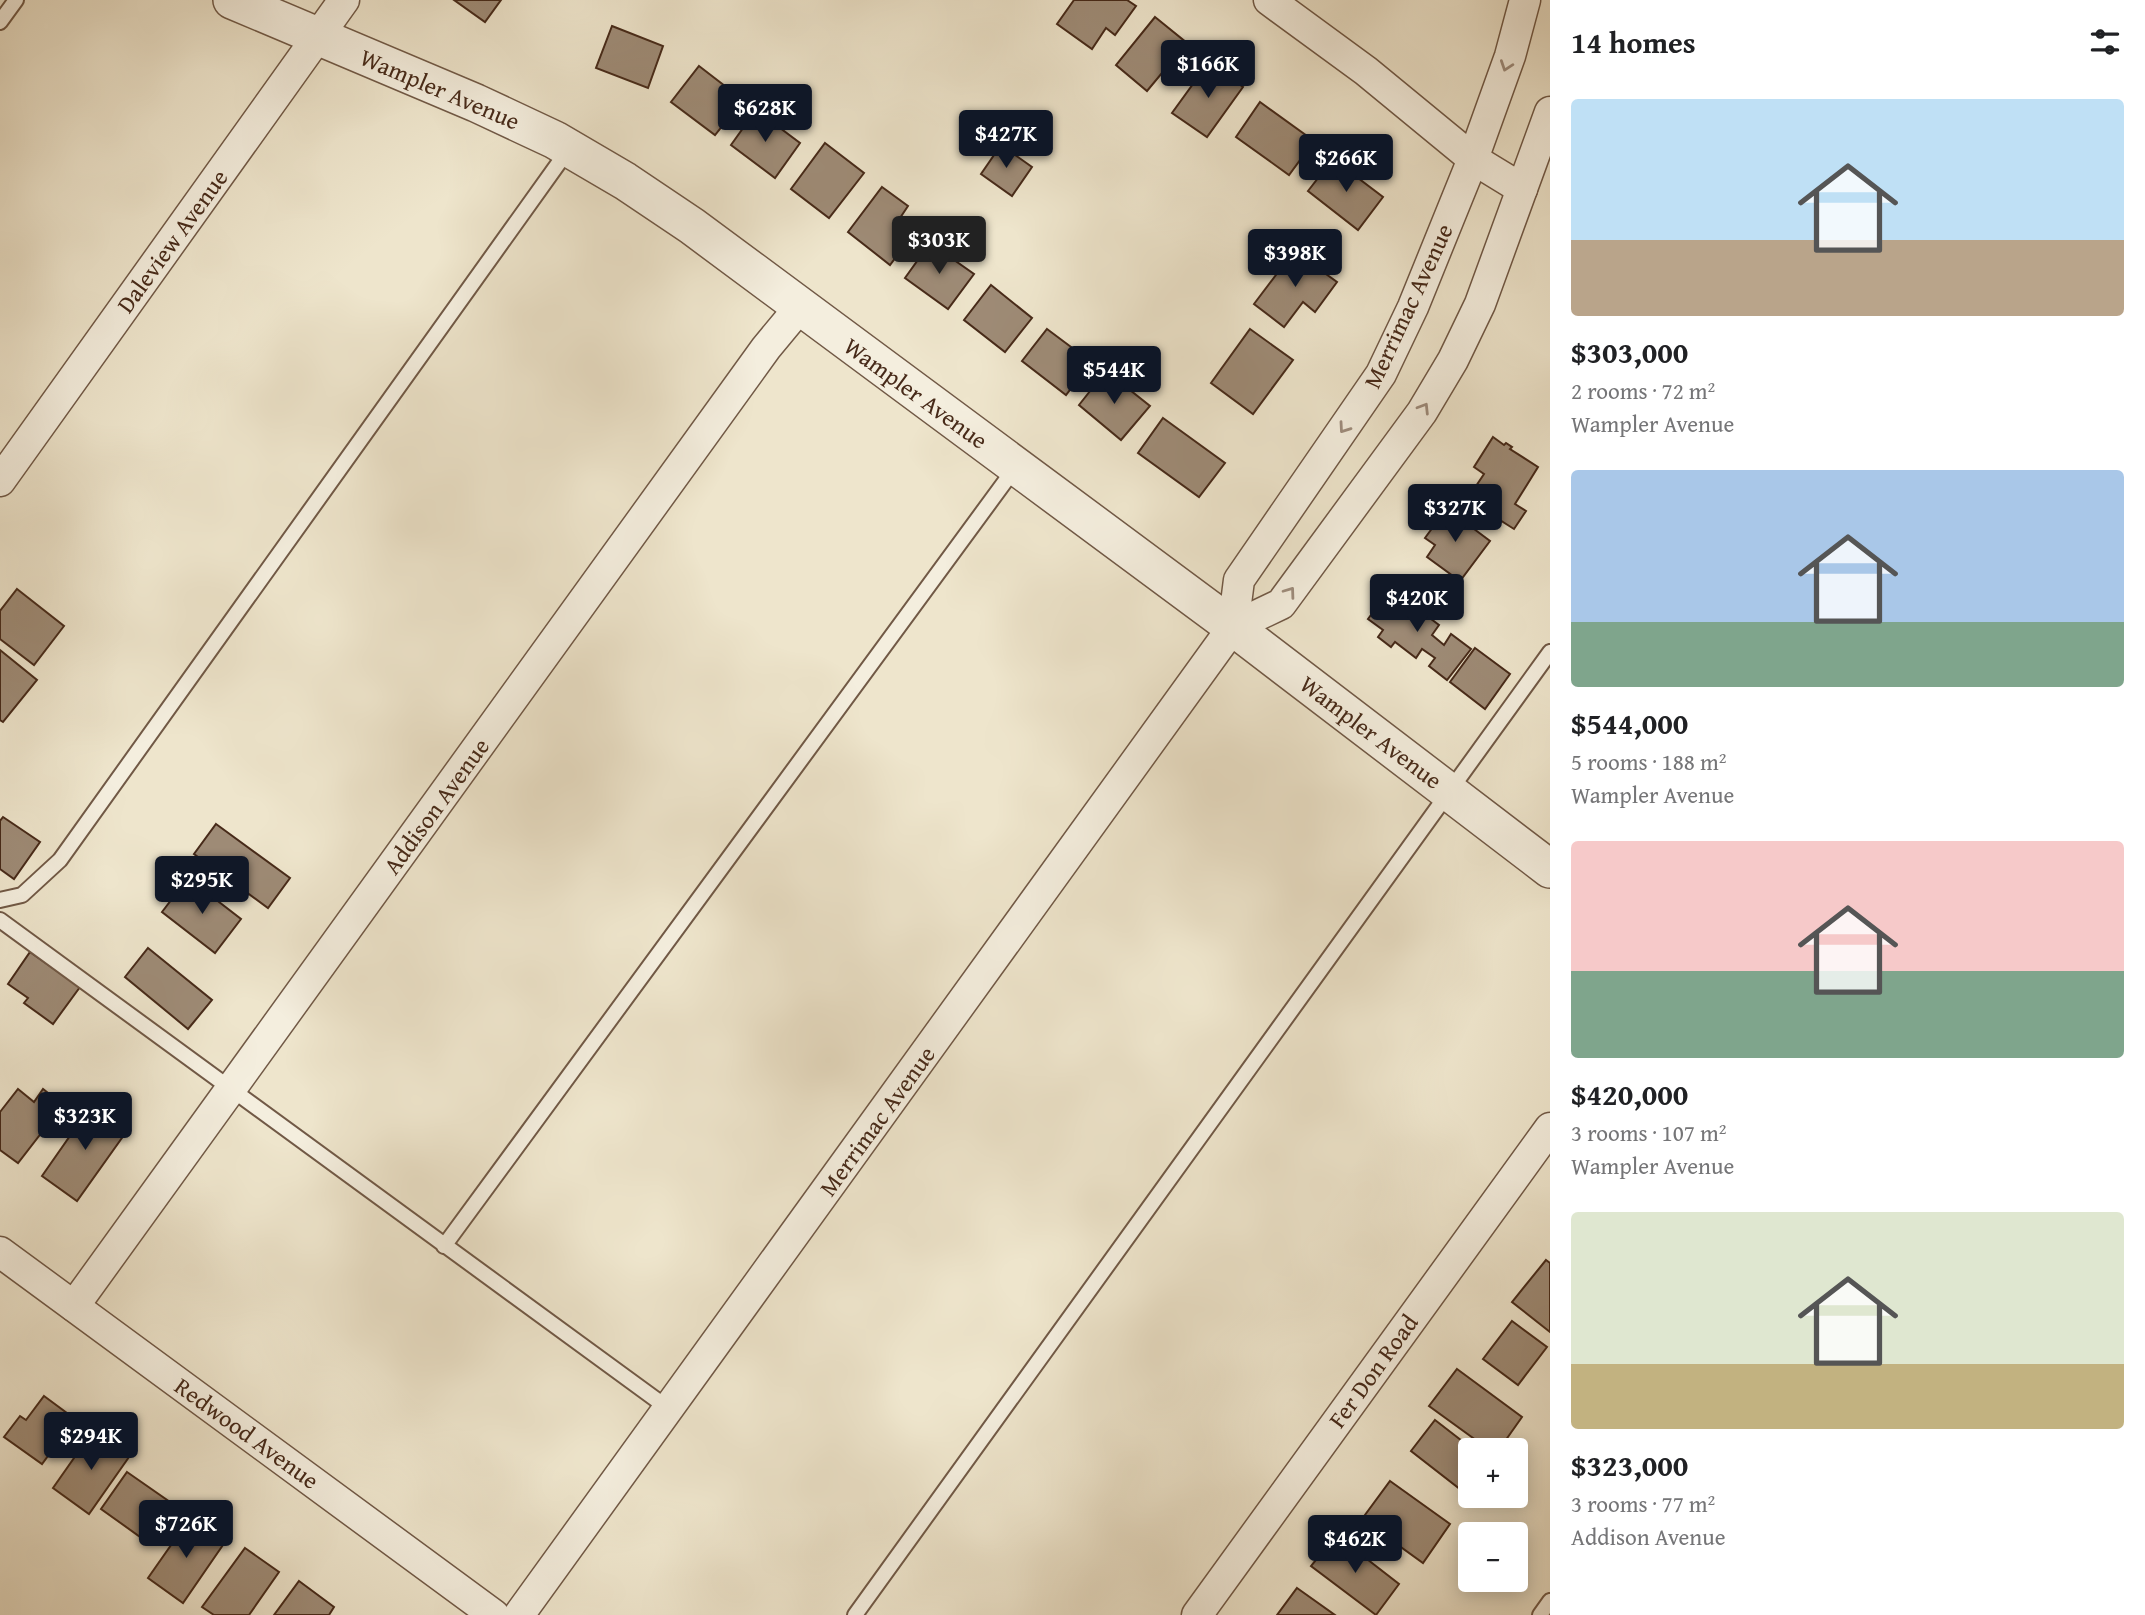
<!DOCTYPE html>
<html lang="en">
<head>
<meta charset="utf-8">
<style>
	:root { --surface:#fff; --page:#f6f6f6; --text:#202124; --muted:#757577; --accent:#111827 }
	body { margin:0; font-family:"Gentium Book Plus",serif; background:var(--page); color:var(--text); height:100vh; display:flex; flex-direction:column; font-size:26px; white-space:nowrap }
	* { box-sizing:border-box; margin:0 }
	p { font-size:23px; color:var(--muted) }
	.icon { flex:none; width:38px; height:38px; fill:none; stroke:currentColor; stroke-width:2; stroke-linecap:round; stroke-linejoin:round }
	.map { position:relative; flex:1; overflow:hidden }
	.panel { display:flex; flex-direction:column; background:var(--surface); width:595px }
	.panel>* { flex:none }
	.buttons { position:absolute; left:1458px; top:1438px; display:grid; gap:14px }
	.buttons a { display:grid; place-items:center; width:70px; height:70px; border-radius:7px; background:var(--surface); box-shadow:0 4px 18px #0003; font-size:35px }
	.price { position:absolute; translate:-50% -60px; padding:0 16px; border-radius:7px; background:var(--accent); color:#fff; font-size:23px; line-height:46px; filter:drop-shadow(0 2px 4px #0008) }
	.price::after { content:''; position:absolute; left:50%; top:42px; width:21px; height:16px; margin-left:-10px; background:inherit; clip-path:polygon(0 0,100% 0,50% 100%) }
	.price.active { background:#222; color:#fff }
	ul { padding:0; list-style:none }
	li { display:grid; align-content:center; gap:14px; height:371px; padding:0 21px }
	li span { display:grid; place-items:center; height:217px; border-radius:7px; color:#555 }
	li>.icon { margin-inline-start:auto }
	span .icon { width:126px; height:126px; fill:#fffc; stroke-width:1 }
	li b { font-size:30px }
	h2 { display:flex; justify-content:space-between; align-items:center; height:84px; padding:0 21px; font-size:30px }
	main { display:flex; flex:1; min-height:0 }
	.map>svg:first-child { display:block }
	.building { fill:#9e8b76; stroke:#472a19; stroke-width:2 }
	.lines { fill:none; stroke-linecap:round; stroke-linejoin:round }
	.service-casing { stroke:#715946; stroke-width:18 }
	.minor-casing { stroke:#715946; stroke-width:33 }
	.tertiary-casing { stroke:#715946; stroke-width:40 }
	.service { stroke:#f4eede; stroke-width:14 }
	.minor { stroke:#f4eede; stroke-width:30 }
	.tertiary { stroke:#f4eede; stroke-width:37 }
	.oneway { stroke:#9e8c7c }
	.labels { text-anchor:middle; dominant-baseline:central; stroke-width:5; stroke-linejoin:round; paint-order:stroke }
	.street-label { font-size:24px; fill:#472a19; stroke:#f4eede }
</style>
</head>
<body>
<main>
<div class="map">
<svg width="1550" height="1615" viewBox="0 0 1550 1615">
	<rect width="100%" height="100%" fill="#eee5cc"/>
	<filter id="stains"><feTurbulence type="fractalNoise" baseFrequency=".00286" numOctaves="4"/><feColorMatrix values="0 0 0 0 .2 0 0 0 0 .09 0 0 0 0 .02 0 0 0 .5 -.17"/></filter>
	<radialGradient id="worn" r=".72"><stop offset=".6" stop-color="#630" stop-opacity="0"/><stop offset="1" stop-color="#630" stop-opacity=".3"/></radialGradient>
	<g class="building">
		<path d="M454,0H501L485,22Z"/>
		<path d="M1074,0H1127L1136,6L1115,35L1106,28L1092,49L1057,24Z"/>
		<path d="M1155,17L1187,43L1147,91L1116,65Z"/>
		<path d="M612,26L663,46L648,88L596,68Z"/>
		<path d="M1209,62L1243,87L1207,137L1172,113Z"/>
		<path d="M699,66L743,100L715,135L671,102Z"/>
		<path d="M1260,102L1314,141L1289,175L1236,137Z"/>
		<path d="M756,110L800,143L775,178L731,145Z"/>
		<path d="M825,143L864,173L829,218L791,189Z"/>
		<path d="M1001,145L1032,167L1012,196L981,174Z"/>
		<path d="M1333,159L1383,197L1358,230L1308,191Z"/>
		<path d="M882,187L908,206L900,218L916,230L890,265L848,232Z"/>
		<path d="M930,243L974,274L948,309L905,278Z"/>
		<path d="M1294,251L1337,282L1315,312L1303,302L1284,327L1254,304Z"/>
		<path d="M991,285L1032,318L1005,352L964,320Z"/>
		<path d="M1047,329L1091,362L1066,395L1022,361Z"/>
		<path d="M1250,329L1293,360L1253,414L1211,383Z"/>
		<path d="M1106,371L1150,406L1121,440L1079,405Z"/>
		<path d="M1163,418L1225,463L1199,497L1138,453Z"/>
		<path d="M1493,437L1504,445L1506,443L1512,447L1510,449L1538,467L1515,504L1526,511L1514,529L1473,503L1481,490L1476,486L1484,474L1474,467Z"/>
		<path d="M1447,508L1464,518L1462,520L1490,541L1460,581L1427,557L1435,545L1425,538Z"/>
		<path d="M17,589L64,626L34,665L0,639V611Z"/>
		<path d="M1395,592L1439,625L1432,635L1444,645L1451,634L1471,649L1447,680L1429,666L1435,658L1422,649L1416,658L1395,642L1391,647L1378,637L1383,630L1368,619L1385,596L1390,599Z"/>
		<path d="M1475,648L1510,674L1485,709L1450,682Z"/>
		<path d="M0,650L37,680L3,722L0,720Z"/>
		<path d="M3,817L40,842L14,879L0,869V821Z"/>
		<path d="M216,824L290,878L268,908L194,854Z"/>
		<path d="M188,878L241,919L215,953L162,912Z"/>
		<path d="M148,948L212,1000L188,1029L125,977Z"/>
		<path d="M30,952L80,987L53,1024L24,1003L28,998L8,984Z"/>
		<path d="M18,1089L34,1102L43,1089L63,1105L18,1163L0,1150V1112Z"/>
		<path d="M93,1103L129,1128L77,1201L42,1176Z"/>
		<path d="M1546,1260L1550,1263V1332L1512,1302Z"/>
		<path d="M1512,1321L1547,1347L1518,1385L1483,1359Z"/>
		<path d="M1457,1369L1522,1417L1498,1451H1491L1429,1406Z"/>
		<path d="M44,1396L75,1419L42,1464L4,1437L20,1416L26,1420Z"/>
		<path d="M1435,1420L1475,1451H1470V1496H1477L1474,1500L1411,1451Z"/>
		<path d="M93,1431L129,1457L89,1514L53,1488Z"/>
		<path d="M127,1472L170,1502L143,1539L101,1509Z"/>
		<path d="M1390,1481L1450,1524L1423,1563L1362,1519Z"/>
		<path d="M190,1518L225,1542L183,1603L148,1578Z"/>
		<path d="M1336,1535L1399,1584L1376,1615L1311,1566Z"/>
		<path d="M245,1548L279,1572L249,1615H214L202,1607Z"/>
		<path d="M299,1581L334,1607L329,1615H274Z"/>
		<path d="M1297,1588L1335,1615H1277Z"/>
	</g>
	<g class="lines">
		<g class="service-casing">
			<g id="service">
				<path d="M0,22L16,0"/>
				<path d="M0,900L22,895L60,860L568,150"/>
				<path d="M0,920L669,1409"/>
				<path d="M444,1246L1015,468"/>
				<path d="M855,1615L1550,652"/>
				<path d="M1540,1615L1550,1601"/>
			</g>
		</g>
		<g class="minor-casing">
			<g id="minor">
				<path d="M1269,0L1366,71L1473,159L1522,189"/>
				<path d="M0,481L344,0"/>
				<path d="M1233,627L1239,580L1381,374L1413,307L1473,159L1510,56L1525,0"/>
				<path d="M0,1252L494,1615"/>
				<path d="M74,1306L766,348L800,307"/>
				<path d="M519,1615L1233,627L1281,604L1422,412L1453,360L1480,304L1550,112"/>
				<path d="M1197,1615L1550,1128"/>
			</g>
		</g>
		<g class="tertiary-casing">
			<path id="tertiary" d="M232,0L476,103L555,140L625,181L692,226L1233,627L1550,869"/>
		</g>
		<use href="#service" class="service"/>
		<use href="#minor" class="minor"/>
		<use href="#tertiary" class="tertiary"/>
	</g>
	<defs><path id="oneway-chevron" d="M-2-3.5L2.5 0L-2 3.5" fill="none" stroke-width="1.6" stroke-linecap="round" stroke-linejoin="round" transform="scale(1.75)"/></defs>
	<g class="oneway">
		<use href="#oneway-chevron" transform="translate(1506 66) rotate(109)"/>
		<use href="#oneway-chevron" transform="translate(1424 408) rotate(-58)"/>
		<use href="#oneway-chevron" transform="translate(1344 428) rotate(125)"/>
		<use href="#oneway-chevron" transform="translate(1290 592) rotate(-54)"/>
	</g>
	<g class="labels">
		<g class="street-label">
			<text transform="translate(440 89) rotate(23)">Wampler Avenue</text>
			<text transform="translate(172 241) rotate(-54)">Daleview Avenue</text>
			<text transform="translate(1408 306) rotate(-65)">Merrimac Avenue</text>
			<text transform="translate(916 393) rotate(36)">Wampler Avenue</text>
			<text transform="translate(1371 732) rotate(37)">Wampler Avenue</text>
			<text transform="translate(436 806) rotate(-54)">Addison Avenue</text>
			<text transform="translate(877 1121) rotate(-54)">Merrimac Avenue</text>
			<text transform="translate(1373 1371) rotate(-54)">Fer Don Road</text>
			<text transform="translate(247 1433) rotate(36)">Redwood Avenue</text>
		</g>
	</g>
	<rect width="100%" height="100%" filter="url(#stains)"/>
	<rect width="100%" height="100%" fill="url(#worn)"/>
</svg>
<div class="buttons">
<a>+</a>
<a>−</a>
</div>
<b class="price" style="left:1208px;top:100px">$166K</b>
<b class="price" style="left:765px;top:144px">$628K</b>
<b class="price" style="left:1006px;top:170px">$427K</b>
<b class="price" style="left:1346px;top:194px">$266K</b>
<b class="price active" style="left:939px;top:276px">$303K</b>
<b class="price" style="left:1295px;top:289px">$398K</b>
<b class="price" style="left:1114px;top:406px">$544K</b>
<b class="price" style="left:1455px;top:544px">$327K</b>
<b class="price" style="left:1417px;top:634px">$420K</b>
<b class="price" style="left:202px;top:916px">$295K</b>
<b class="price" style="left:85px;top:1152px">$323K</b>
<b class="price" style="left:91px;top:1472px">$294K</b>
<b class="price" style="left:186px;top:1560px">$726K</b>
<b class="price" style="left:1355px;top:1575px">$462K</b>
</div>
<section class="panel">
<h2>14 homes<svg class="icon" aria-label="filters" viewBox="0 0 24 24"><path d="M4 7h16M4 17h16"/><circle cx="9" cy="7" r="2"/><circle cx="15" cy="17" r="2"/></svg></h2>
<ul>
<li><span style="background:linear-gradient(#bfe0f5 65%,#b9a48a 0)"><svg class="icon" aria-label="home" viewBox="0 0 24 24"><path d="M3 11l9-7 9 7M6 9v11h12V9"/></svg></span><div><b>$303,000</b><p>2 rooms · 72 m²</p><p>Wampler Avenue</p></div></li>
<li><span style="background:linear-gradient(#a9c7e8 70%,#7fa58c 0)"><svg class="icon" aria-label="home" viewBox="0 0 24 24"><path d="M3 11l9-7 9 7M6 9v11h12V9"/></svg></span><div><b>$544,000</b><p>5 rooms · 188 m²</p><p>Wampler Avenue</p></div></li>
<li><span style="background:linear-gradient(#f6c9c9 60%,#7fa58c 0)"><svg class="icon" aria-label="home" viewBox="0 0 24 24"><path d="M3 11l9-7 9 7M6 9v11h12V9"/></svg></span><div><b>$420,000</b><p>3 rooms · 107 m²</p><p>Wampler Avenue</p></div></li>
<li><span style="background:linear-gradient(#dfe7d0 70%,#c2b280 0)"><svg class="icon" aria-label="home" viewBox="0 0 24 24"><path d="M3 11l9-7 9 7M6 9v11h12V9"/></svg></span><div><b>$323,000</b><p>3 rooms · 77 m²</p><p>Addison Avenue</p></div></li>
</ul>
</section>
</main>
</body>
</html>
